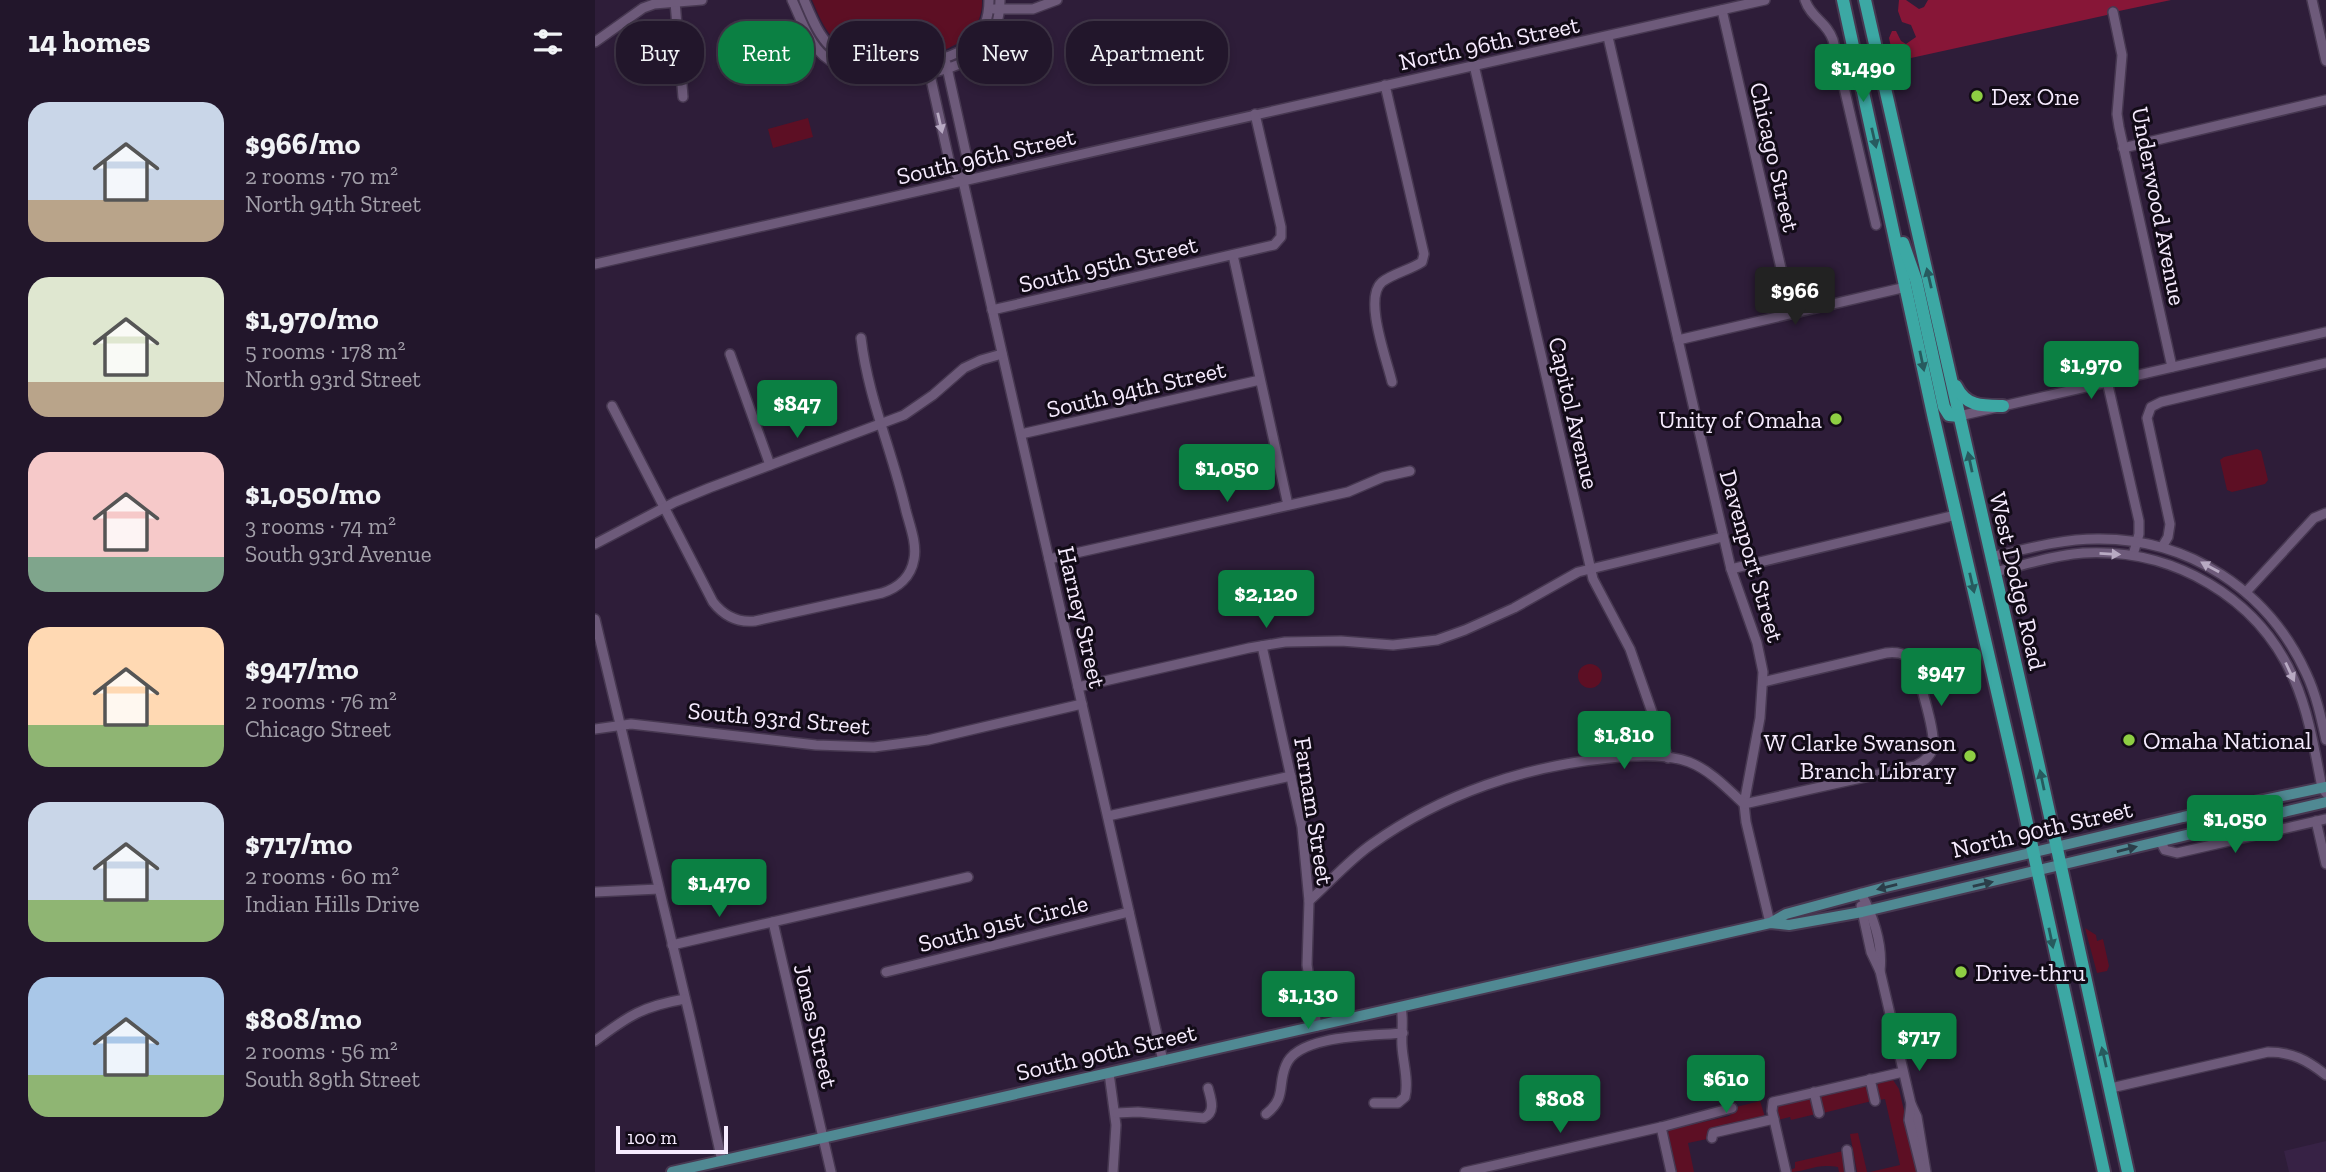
<!DOCTYPE html>
<html lang="en">
<head>
<meta charset="utf-8">
<style>
	:root { --surface:#22162b; --page:#2e2337; --text:#f1f3f6; --muted:#a29fa9; --line:#3f3547; --accent:#0b8043 }
	body { margin:0; font-family:"Zilla Slab",serif; background:var(--page); color:var(--text); height:100vh; display:flex; flex-direction:column; font-size:26px; white-space:nowrap }
	* { box-sizing:border-box; margin:0 }
	p { font-size:23px; color:var(--muted) }
	.icon { flex:none; width:38px; height:38px; fill:none; stroke:currentColor; stroke-width:2; stroke-linecap:round; stroke-linejoin:round }
	.map { position:relative; flex:1; overflow:hidden }
	.details { display:flex; flex-direction:column; background:var(--surface); width:595px }
	.details>* { flex:none }
	.hud { position:absolute; left:21px; top:21px; width:665px; height:63px; display:flex; gap:14px }
	.scale { position:absolute; left:21px; bottom:18px; width:112px; box-sizing:border-box; padding-left:7px; border:4px solid #f6ebfe; border-top:0; font-size:19px; line-height:24px; white-space:nowrap; color:#f6ebfe; -webkit-text-stroke:5px #120b17; paint-order:stroke }
	.price { position:absolute; translate:-50% -60px; padding:0 16px; border-radius:7px; background:var(--accent); color:#fff; font-size:23px; line-height:46px; filter:drop-shadow(0 2px 4px #0008) }
	.price::after { content:''; position:absolute; left:50%; top:42px; width:21px; height:16px; margin-left:-10px; background:inherit; clip-path:polygon(0 0,100% 0,50% 100%) }
	.price.current { background:#222; color:#fff }
	ul { padding:0; list-style:none }
	li { display:flex; align-items:center; gap:21px; height:175px; padding:0 28px }
	li span { display:grid; place-items:center; flex:none; width:196px; height:140px; border-radius:21px; color:#555 }
	li>.icon { margin-inline-start:auto }
	span .icon { width:84px; height:84px; fill:#fffc; stroke-width:1 }
	li b { font-size:30px }
	h2 { display:flex; justify-content:space-between; align-items:center; height:84px; padding:0 28px; font-size:30px }
	.tag { padding:0 24px; border-radius:28px; background:var(--surface); box-shadow:0 4px 10px #0003,0 0 0 2px var(--line); font-size:24px; line-height:63px }
	.tag.current { background:var(--accent); color:#fff }
	main { display:flex; flex:1; min-height:0 }
	.map>svg:first-child { display:block }
	.built { fill:#372245 }
	.green { fill:#5d0f24 }
	.forest { fill:#871637 }
	.lines { fill:none; stroke-linecap:round; stroke-linejoin:round }
	.minor-casing { stroke:#473851; stroke-width:12 }
	.major-casing { stroke:#473851; stroke-width:14 }
	.highway-casing { stroke:#473851; stroke-width:16 }
	.minor { stroke:#6d5a7a; stroke-width:9 }
	.major { stroke:#508993; stroke-width:10 }
	.highway { stroke:#3ca8a4; stroke-width:12 }
	.oneway { fill:#b8aac3 }
	.oneway2 { fill:#275a5e }
	.oneway3 { fill:#2b3d49 }
	.poi-dot { fill:#8ece43; stroke:#120b17; stroke-width:2.5 }
	.labels { text-anchor:middle; dominant-baseline:central; stroke-width:6; stroke-linejoin:round; paint-order:stroke }
	.street-label { font-size:24px; fill:#f6ebfe; stroke:#120b17 }
	.poi-label { font-size:24px; fill:#f6ebfe; stroke:#120b17; text-anchor:start }
</style>
</head>
<body>
<main>
<section class="details">
<h2>14 homes<svg class="icon" aria-label="filters" viewBox="0 0 24 24"><path d="M4 7h16M4 17h16"/><circle cx="9" cy="7" r="2"/><circle cx="15" cy="17" r="2"/></svg></h2>
<ul>
<li><span style="background:linear-gradient(#c9d6e8 70%,#b9a48a 0)"><svg class="icon" aria-label="home" viewBox="0 0 24 24"><path d="M3 11l9-7 9 7M6 9v11h12V9"/></svg></span><div><b>$966/mo</b><p>2 rooms · 70 m²</p><p>North 94th Street</p></div></li>
<li><span style="background:linear-gradient(#dfe7d0 75%,#b9a48a 0)"><svg class="icon" aria-label="home" viewBox="0 0 24 24"><path d="M3 11l9-7 9 7M6 9v11h12V9"/></svg></span><div><b>$1,970/mo</b><p>5 rooms · 178 m²</p><p>North 93rd Street</p></div></li>
<li><span style="background:linear-gradient(#f6c9c9 75%,#7fa58c 0)"><svg class="icon" aria-label="home" viewBox="0 0 24 24"><path d="M3 11l9-7 9 7M6 9v11h12V9"/></svg></span><div><b>$1,050/mo</b><p>3 rooms · 74 m²</p><p>South 93rd Avenue</p></div></li>
<li><span style="background:linear-gradient(#ffd9b3 70%,#8fb573 0)"><svg class="icon" aria-label="home" viewBox="0 0 24 24"><path d="M3 11l9-7 9 7M6 9v11h12V9"/></svg></span><div><b>$947/mo</b><p>2 rooms · 76 m²</p><p>Chicago Street</p></div></li>
<li><span style="background:linear-gradient(#c9d6e8 70%,#8fb573 0)"><svg class="icon" aria-label="home" viewBox="0 0 24 24"><path d="M3 11l9-7 9 7M6 9v11h12V9"/></svg></span><div><b>$717/mo</b><p>2 rooms · 60 m²</p><p>Indian Hills Drive</p></div></li>
<li><span style="background:linear-gradient(#a9c7e8 70%,#8fb573 0)"><svg class="icon" aria-label="home" viewBox="0 0 24 24"><path d="M3 11l9-7 9 7M6 9v11h12V9"/></svg></span><div><b>$808/mo</b><p>2 rooms · 56 m²</p><p>South 89th Street</p></div></li>
</ul>
</section>
<div class="map">
<svg width="1731" height="1172" viewBox="0 0 1731 1172">
	<rect width="100%" height="100%" fill="#2e1d39"/>
	<path class="built" d="M1731,1141V1172H1694L1689,1151Z"/>
	<g class="green">
		<path d="M217,0H387C390,61 285,71 246,45C231,35 224,16 217,0Z"/>
		<path d="M213,118L218,137L178,148L173,129Z"/>
		<path d="M1662,449L1666,451L1673,480L1670,484L1637,492L1632,490L1625,460L1629,457Z"/>
		<circle cx="995" cy="676" r="12"/>
		<path d="M1490,928L1501,935L1502,941L1508,939L1514,966L1512,971L1502,973Z"/>
		<path d="M1298,1080L1304,1089L1323,1172H1275L1305,1165L1290,1099L1284,1100L1281,1086L1287,1081Z"/>
		<path d="M1270,1085L1273,1088L1277,1101L1228,1113L1225,1098L1226,1095Z"/>
		<path d="M1214,1098L1221,1114L1196,1120L1195,1117L1183,1120V1106Z"/>
		<path d="M1165,1101L1170,1117L1116,1129L1112,1134V1139L1093,1143L1099,1172H1082L1073,1133L1074,1130L1134,1116L1138,1113L1141,1107Z"/>
		<path d="M1263,1133L1272,1172H1262L1255,1134Z"/>
		<path d="M1248,1151L1250,1172H1244L1243,1167C1222,1163 1213,1171 1197,1172L1195,1170L1200,1168V1162Z"/>
	</g>
	<path class="forest" d="M1304,0H1311L1324,9L1329,7L1333,0H1576L1524,11L1516,9L1512,15L1316,58L1300,65L1294,38L1297,31H1301L1306,41L1311,44L1321,37L1316,25L1307,22L1303,11Z"/>
	<g class="lines">
		<g class="minor-casing">
			<g id="minor">
				<path d="M197,0C206,19 213,42 229,56C263,85 356,82 387,49C399,36 405,18 405,0"/>
				<path d="M209,0C216,16 223,35 236,47C265,72 348,69 376,44C389,33 394,16 394,0"/>
				<path d="M1210,0C1216,18 1232,22 1238,40L1281,225"/>
				<path d="M1717,0L1731,61"/>
				<path d="M80,2L88,97"/>
				<path d="M399,9H438L462,0"/>
				<path d="M1127,10L1196,312"/>
				<path d="M1518,12L1527,55L1522,114L1524,127L1577,367"/>
				<path d="M1013,37L1136,569L1162,643L1168,672L1165,718L1149,804L1151,822L1175,923"/>
				<path d="M0,42L48,8L59,4L107,0"/>
				<path d="M351,63L372,158L373,169L368,181"/>
				<path d="M879,65L998,579L1035,649L1073,758"/>
				<path d="M333,66L354,160L359,172L368,181"/>
				<path d="M790,85L829,254L827,262C815,270 799,273 787,282C768,298 792,360 797,382"/>
				<path d="M1528,148L1731,100"/>
				<path d="M368,181L568,1061"/>
				<path d="M638,255L693,505"/>
				<path d="M0,264L1170,0"/>
				<path d="M397,310L679,245L686,237V227L660,114"/>
				<path d="M1083,340L1311,287"/>
				<path d="M135,354L175,465"/>
				<path d="M1512,381L1544,521V534L1538,555"/>
				<path d="M17,406L118,602C129,616 142,623 160,621L287,593C303,588 316,577 319,559C322,544 315,526 311,511C298,453 273,398 266,338"/>
				<path d="M1364,416L1731,332"/>
				<path d="M426,434L665,380"/>
				<path d="M0,544L80,502L114,488L309,415L338,395L369,368L386,360L407,354"/>
				<path d="M1567,547L1573,537L1575,524L1552,418L1556,407L1566,402L1731,363"/>
				<path d="M1396,557C1431,549 1466,539 1502,539C1593,538 1673,590 1711,673C1721,694 1726,717 1731,740"/>
				<path d="M454,559L753,492L788,477L815,471"/>
				<path d="M1136,569L1361,515"/>
				<path d="M1400,572C1429,565 1459,555 1488,553C1578,548 1663,597 1699,679C1714,713 1720,752 1727,788L1731,793"/>
				<path d="M1651,592L1719,518L1731,513"/>
				<path d="M0,619L96,1022L127,1161"/>
				<path d="M667,646L707,827L714,901L712,965L722,1026"/>
				<path d="M483,687L654,648L690,642L746,641L798,645L842,640L870,630L919,608L983,572L1128,537"/>
				<path d="M0,729L36,724L221,745L279,747L333,740L487,704"/>
				<path d="M513,816L696,776"/>
				<path d="M1721,821L1731,864"/>
				<path d="M1565,841L1570,850L1582,853L1731,819"/>
				<path d="M0,892L64,889"/>
				<path d="M1266,893C1278,916 1288,945 1285,971L1316,1104L1322,1117L1331,1172"/>
				<path d="M714,901C735,882 754,860 777,844C847,794 930,766 1015,758C1040,755 1070,753 1094,762C1115,770 1133,789 1149,804L1320,766C1329,762 1337,755 1338,745C1340,729 1326,689 1322,671C1317,656 1307,651 1291,653L1168,682"/>
				<path d="M1266,906L1276,952L1285,971"/>
				<path d="M178,922L236,1172"/>
				<path d="M77,945L373,877"/>
				<path d="M291,972L534,912"/>
				<path d="M0,1041C33,1016 48,1006 90,999"/>
				<path d="M514,1073L521,1125L518,1172"/>
				<path d="M1275,1079L1280,1101"/>
				<path d="M1516,1088L1673,1052C1697,1052 1712,1060 1731,1075"/>
				<path d="M1219,1092L1224,1113"/>
				<path d="M779,1103H803L810,1097C814,1081 808,1063 807,1046C806,1033 809,1021 806,1007"/>
				<path d="M1316,1104L1314,1120L1327,1172"/>
				<path d="M521,1113L543,1112L609,1118C621,1112 616,1099 613,1088"/>
				<path d="M671,1114C692,1097 682,1086 691,1065C703,1034 779,1036 808,1033"/>
				<path d="M1066,1127L1076,1172"/>
				<path d="M1117,1138L1118,1133L1179,1119"/>
				<path d="M1252,1150L1255,1172"/>
				<path d="M870,1172L1066,1127L1137,1108"/>
				<path d="M1191,1172L1177,1111L1178,1102L1308,1072"/>
			</g>
		</g>
		<g class="major-casing">
			<g id="major">
				<path d="M1175,923L1191,914L1291,887L1588,817L1731,787"/>
				<path d="M77,1172L1175,923L1194,925L1267,912L1731,802"/>
			</g>
		</g>
		<g class="highway-casing">
			<g id="highway">
				<path d="M1248,0L1339,419L1422,778L1509,1172"/>
				<path d="M1270,0L1443,762L1533,1172"/>
				<path d="M1308,243L1321,280L1349,407L1354,415L1364,416"/>
				<path d="M1361,386C1371,407 1388,406 1408,406"/>
			</g>
		</g>
		<use href="#minor" class="minor"/>
		<use href="#major" class="major"/>
		<use href="#highway" class="highway"/>
	</g>
	<defs><path id="oneway-solid" d="M-6-.8H1V-3.2L6.5 0L1 3.2V.8H-6Z" transform="scale(1.75)"/></defs>
	<g class="oneway">
		<use href="#oneway-solid" transform="translate(345 123) rotate(77)"/>
		<use href="#oneway-solid" transform="translate(1515 554) rotate(3)"/>
		<use href="#oneway-solid" transform="translate(1615 567) rotate(-151)"/>
		<use href="#oneway-solid" transform="translate(1695 672) rotate(65)"/>
	</g>
	<g class="oneway2">
		<use href="#oneway-solid" transform="translate(1279 138) rotate(77)"/>
		<use href="#oneway-solid" transform="translate(1334 278) rotate(-103)"/>
		<use href="#oneway-solid" transform="translate(1327 361) rotate(78)"/>
		<use href="#oneway-solid" transform="translate(1375 462) rotate(-102)"/>
		<use href="#oneway-solid" transform="translate(1377 583) rotate(77)"/>
		<use href="#oneway-solid" transform="translate(1447 780) rotate(-102)"/>
		<use href="#oneway-solid" transform="translate(1456 938) rotate(78)"/>
		<use href="#oneway-solid" transform="translate(1509 1057) rotate(-103)"/>
	</g>
	<g class="oneway3">
		<use href="#oneway-solid" transform="translate(1532 849) rotate(-14)"/>
		<use href="#oneway-solid" transform="translate(1388 884) rotate(-13)"/>
		<use href="#oneway-solid" transform="translate(1292 887) rotate(166)"/>
	</g>
	<g class="poi-dot">
		<circle cx="1382" cy="96" r="7"/>
		<circle cx="1241" cy="419" r="7"/>
		<circle cx="1534" cy="740" r="7"/>
		<circle cx="1375" cy="756" r="7"/>
		<circle cx="1366" cy="972" r="7"/>
	</g>
	<g class="labels">
		<g class="street-label">
			<text transform="translate(894 43) rotate(-12)">North 96th Street</text>
			<text transform="translate(391 156) rotate(-13)">South 96th Street</text>
			<text transform="translate(1180 157) rotate(77)">Chicago Street</text>
			<text transform="translate(1564 206) rotate(79)">Underwood Avenue</text>
			<text transform="translate(513 264) rotate(-13)">South 95th Street</text>
			<text transform="translate(541 389) rotate(-13)">South 94th Street</text>
			<text transform="translate(979 413) rotate(77)">Capitol Avenue</text>
			<text transform="translate(1157 556) rotate(74)">Davenport Street</text>
			<text transform="translate(1423 581) rotate(77)">West Dodge Road</text>
			<text transform="translate(487 617) rotate(77)">Harney Street</text>
			<text transform="translate(184 718) rotate(5)">South 93rd Street</text>
			<text transform="translate(719 811) rotate(81)">Farnam Street</text>
			<text transform="translate(1447 829) rotate(-13)">North 90th Street</text>
			<text transform="translate(408 923) rotate(-14)">South 91st Circle</text>
			<text transform="translate(221 1026) rotate(77)">Jones Street</text>
			<text transform="translate(511 1052) rotate(-13)">South 90th Street</text>
		</g>
		<g class="poi-label">
			<text x="1396" y="96">Dex One</text>
			<text x="1227" y="419" text-anchor="end">Unity of Omaha</text>
			<text x="1548" y="740">Omaha National</text>
			<text x="1361" y="742" text-anchor="end">W Clarke Swanson<tspan x="1361" dy="28">Branch Library</tspan></text>
			<text x="1380" y="972">Drive-thru</text>
		</g>
	</g>
</svg>
<div class="scale">100 m</div>
<b class="price" style="left:1268px;top:104px">$1,490</b>
<b class="price current" style="left:1200px;top:327px">$966</b>
<b class="price" style="left:1496px;top:401px">$1,970</b>
<b class="price" style="left:202px;top:440px">$847</b>
<b class="price" style="left:632px;top:504px">$1,050</b>
<b class="price" style="left:671px;top:630px">$2,120</b>
<b class="price" style="left:1346px;top:708px">$947</b>
<b class="price" style="left:1029px;top:771px">$1,810</b>
<b class="price" style="left:1640px;top:855px">$1,050</b>
<b class="price" style="left:124px;top:919px">$1,470</b>
<b class="price" style="left:713px;top:1031px">$1,130</b>
<b class="price" style="left:1324px;top:1073px">$717</b>
<b class="price" style="left:1131px;top:1115px">$610</b>
<b class="price" style="left:965px;top:1135px">$808</b>
<div class="hud">
<a class="tag">Buy</a>
<a class="tag current">Rent</a>
<a class="tag">Filters</a>
<a class="tag">New</a>
<a class="tag">Apartment</a>
</div>
</div>
</main>
</body>
</html>
